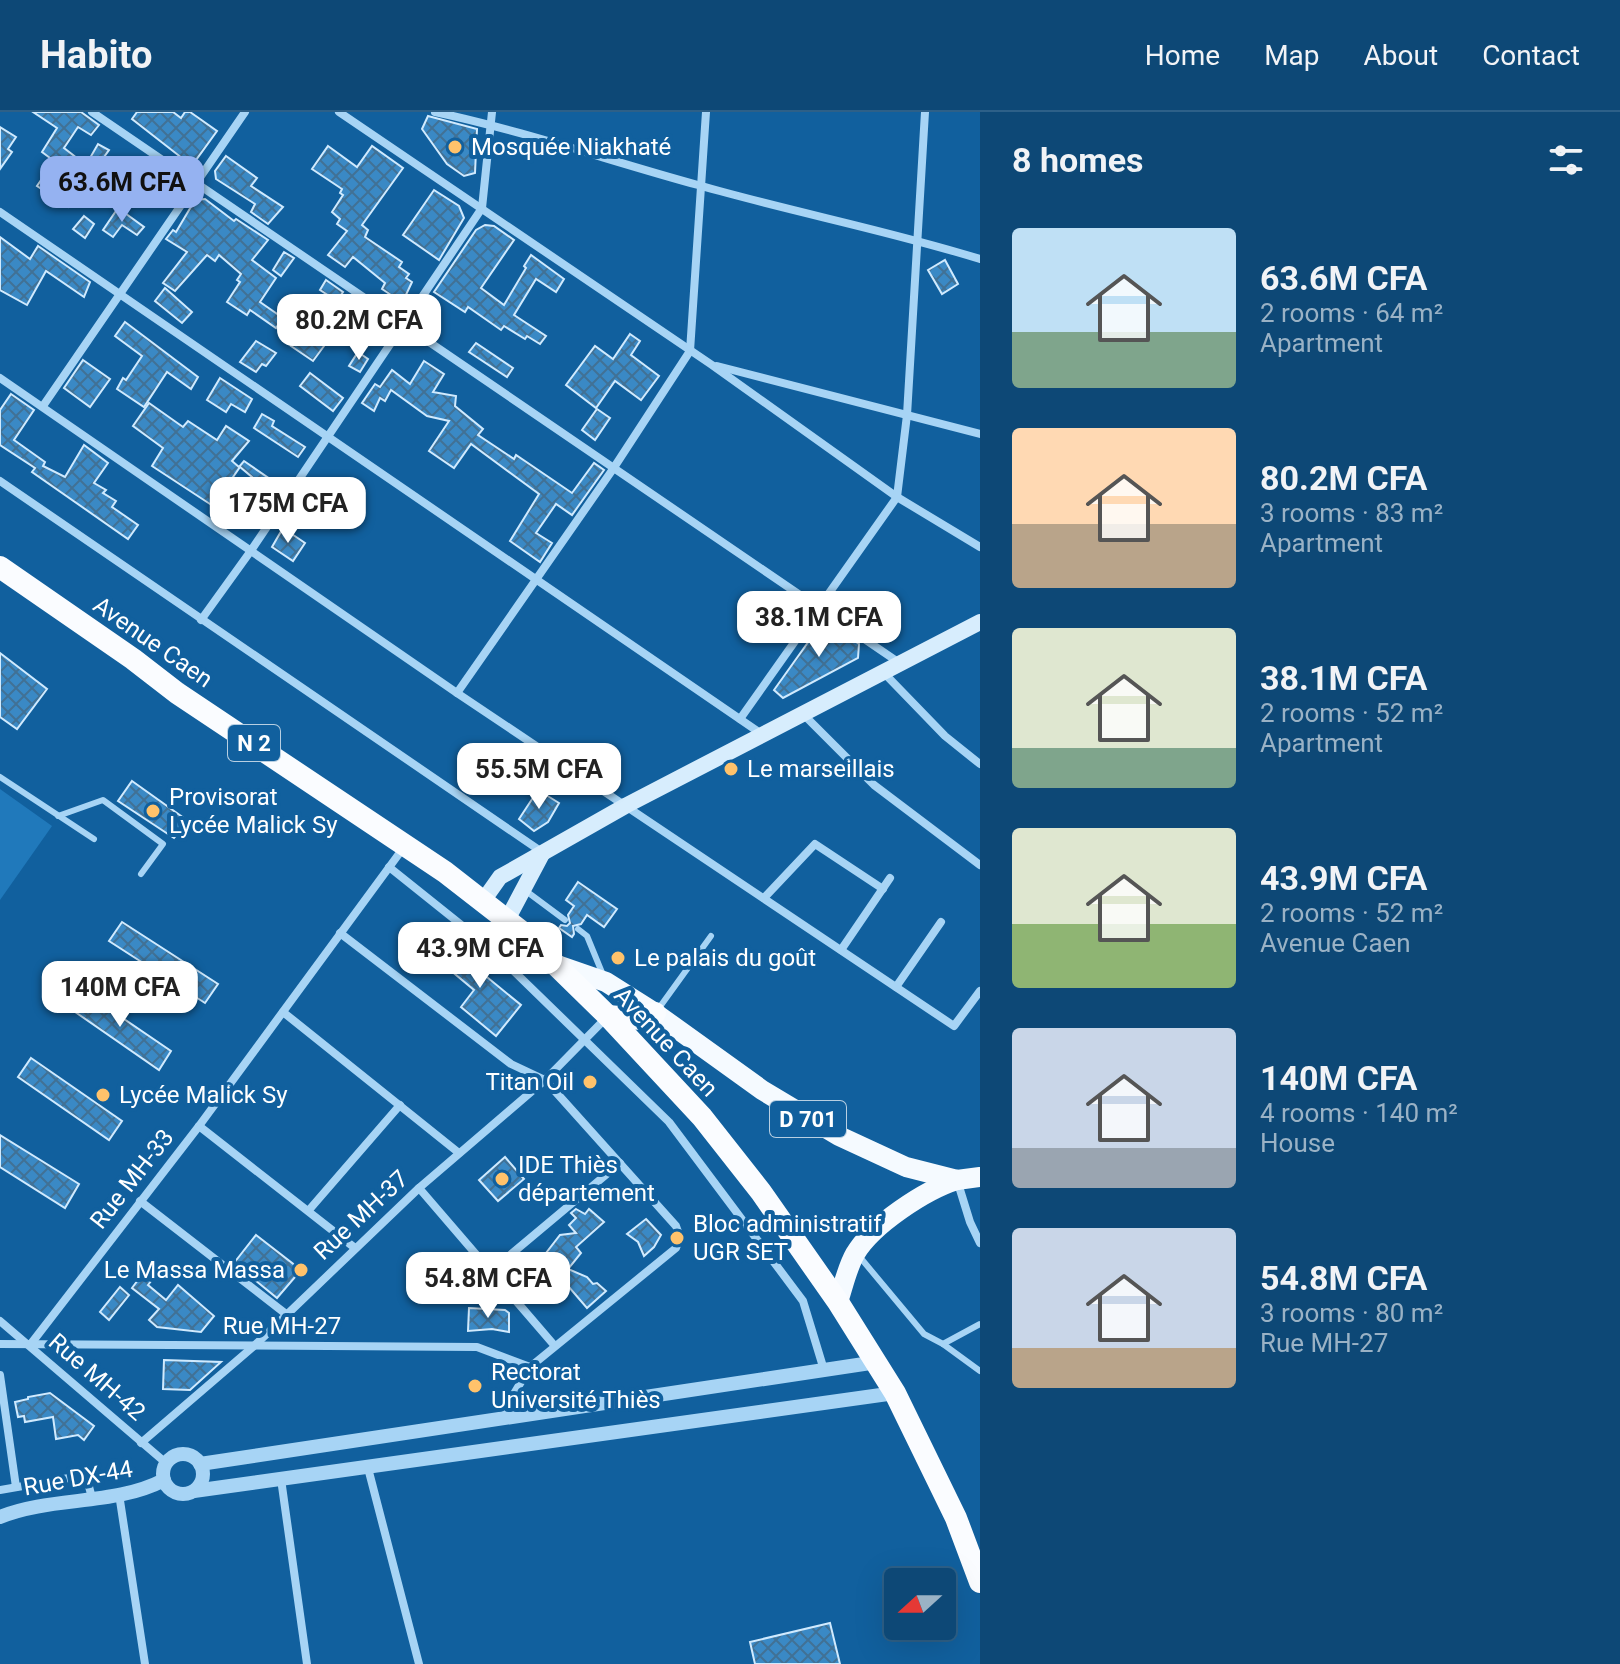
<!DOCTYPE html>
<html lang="en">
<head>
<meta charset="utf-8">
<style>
	:root { --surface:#0d4876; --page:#1b527e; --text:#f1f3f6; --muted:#9ab2c5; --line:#2d6088; --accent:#95b2f1 }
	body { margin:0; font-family:Roboto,sans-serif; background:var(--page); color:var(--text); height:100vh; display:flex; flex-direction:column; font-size:30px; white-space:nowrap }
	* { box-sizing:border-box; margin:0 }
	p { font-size:26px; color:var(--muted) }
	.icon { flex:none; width:44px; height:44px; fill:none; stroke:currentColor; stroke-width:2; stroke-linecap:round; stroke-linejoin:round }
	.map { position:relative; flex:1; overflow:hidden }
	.side { display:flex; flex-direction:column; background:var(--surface); width:640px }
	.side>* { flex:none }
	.needle { width:52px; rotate:249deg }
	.fabs { position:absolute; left:884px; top:1456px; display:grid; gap:16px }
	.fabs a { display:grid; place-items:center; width:72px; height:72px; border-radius:8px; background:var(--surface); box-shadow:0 8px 32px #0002,0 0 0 2px var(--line); font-size:40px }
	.price { position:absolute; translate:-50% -68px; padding:0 18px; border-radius:16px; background:#fff; color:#222; font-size:26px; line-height:52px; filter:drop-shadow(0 2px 4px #0008) }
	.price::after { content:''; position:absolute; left:50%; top:48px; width:24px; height:18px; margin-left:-12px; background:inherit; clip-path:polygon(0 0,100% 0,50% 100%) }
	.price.selected { background:var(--accent); color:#111 }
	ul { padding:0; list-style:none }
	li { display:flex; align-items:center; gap:24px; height:200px; padding:0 32px }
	li span { display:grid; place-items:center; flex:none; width:224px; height:160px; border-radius:8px; color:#555 }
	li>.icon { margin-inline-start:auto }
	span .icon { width:96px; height:96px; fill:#fffc; stroke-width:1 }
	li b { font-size:34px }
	h2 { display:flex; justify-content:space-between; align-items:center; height:96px; padding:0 32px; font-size:34px }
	header { display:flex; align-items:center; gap:48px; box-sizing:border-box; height:112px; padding:0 40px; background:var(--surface); border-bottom:2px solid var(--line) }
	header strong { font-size:38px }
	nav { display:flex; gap:44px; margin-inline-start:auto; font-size:28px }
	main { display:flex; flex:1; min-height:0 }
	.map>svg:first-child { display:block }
	.pitch { fill:#2079bb }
	.building { fill:url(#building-cross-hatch); stroke:#d0eafe; stroke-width:2 }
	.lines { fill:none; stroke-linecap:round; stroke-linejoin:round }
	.service { stroke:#a7d4f5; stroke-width:6 }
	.minor { stroke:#a7d4f5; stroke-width:8 }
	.tertiary { stroke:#a7d4f5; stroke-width:14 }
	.secondary { stroke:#d7edfd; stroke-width:16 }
	.primary { stroke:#f5faff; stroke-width:20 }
	.trunk { stroke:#fafcff; stroke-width:22 }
	.poi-dot { fill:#ffc26b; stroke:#11609e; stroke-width:3 }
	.labels { text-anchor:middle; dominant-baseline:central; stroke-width:8; stroke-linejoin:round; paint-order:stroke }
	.shield { fill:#11609e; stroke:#b8cfe2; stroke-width:2 }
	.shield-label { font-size:22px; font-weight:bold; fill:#fff }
	.poi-label { font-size:24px; fill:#fff; stroke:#11609e; text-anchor:start }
	.street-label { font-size:24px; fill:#fff; stroke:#11609e }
</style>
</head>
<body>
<header>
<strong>Habito</strong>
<nav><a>Home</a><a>Map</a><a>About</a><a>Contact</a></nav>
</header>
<main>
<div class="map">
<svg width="980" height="1552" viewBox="0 0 980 1552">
	<defs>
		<pattern id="building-cross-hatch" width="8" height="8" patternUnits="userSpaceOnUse" patternTransform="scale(2)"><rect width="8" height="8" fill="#3a89c5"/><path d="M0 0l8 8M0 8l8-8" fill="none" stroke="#417195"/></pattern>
	</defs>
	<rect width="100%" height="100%" fill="#11609e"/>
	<path class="pitch" d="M0,677L52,714L0,788Z"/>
	<g class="building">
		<path d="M33,0H81L99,13L91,23L78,15L64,36L86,53L98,32L109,38L68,95L37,74L54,49L42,40L57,16Z"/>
		<path d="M137,0H173L181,6L185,0H190L217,19L196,48L187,50L132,7Z"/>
		<path d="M428,4L477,17L475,61L464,64L447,52L422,17Z"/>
		<path d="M0,15L16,25L8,37L12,40L0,57Z"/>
		<path d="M328,34L357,55L372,34L403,56L362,113L368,118L365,125L402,150L399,155L409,162L406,166L412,170L405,185L397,187L382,177L385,171L353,145L345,155L328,143L347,119L337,112L340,107L332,100L343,83L340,81L342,77L312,57Z"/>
		<path d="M226,44L257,66L251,74L283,95L268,112L251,100L255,92L216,67L215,59Z"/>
		<path d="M122,59L135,68L129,78L114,68Z"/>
		<path d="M434,78L459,94L464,106L439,148L403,123Z"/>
		<path d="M205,87L234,109L236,107L268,128L252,148L276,166L260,190L283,206L276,216L250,198L247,203L227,190L240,170L237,168L241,162L219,143L215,149L207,143L175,179L163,171L187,140L166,127L173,118L176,120L195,88Z"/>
		<path d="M118,96L144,115L137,123L122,113L113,125L103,118Z"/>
		<path d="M84,104L94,112L85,126L73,117Z"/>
		<path d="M485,113L494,114L514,128L481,176L504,193L526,156L524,154L531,143L564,167L556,180L536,167L514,203L546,224L540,232L527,224L525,227L504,214L501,218L468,195L465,200L434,180L476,118Z"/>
		<path d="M0,125L30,147L38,134L90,170L84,185L46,159L27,193L0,178Z"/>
		<path d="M284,140L294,146L281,164L273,158Z"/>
		<path d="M945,148L958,172L942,182L928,158Z"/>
		<path d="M326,168L343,180L337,189L320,178Z"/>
		<path d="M165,176L192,200L182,211L155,189Z"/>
		<path d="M312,196L338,215L313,249L291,234L306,212L302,209Z"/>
		<path d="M125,210L198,265L191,277L167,260L144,295L117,277L123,266L126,268L142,244L115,224Z"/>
		<path d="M630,222L640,229L631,243L659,264L641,288L615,269L596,296L566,273L595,234L613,247Z"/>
		<path d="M256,229L276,241L266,254L262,252L256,260L240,250Z"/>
		<path d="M476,231L513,256L507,265L469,240Z"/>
		<path d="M358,240L368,247L360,260L349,254Z"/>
		<path d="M83,248L110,267L90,295L64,276Z"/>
		<path d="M424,249L444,262L433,280L456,284L455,294L483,317L478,323L514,347L516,343L572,381L594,351L604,358L572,403L556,392L536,421L552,431L540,450L510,429L539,382L471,332L454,356L429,339L449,309L427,304L391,278L385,289L380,286L374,299L362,291L375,272L380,275L392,258L410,272Z"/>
		<path d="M310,261L343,286L333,299L300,274Z"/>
		<path d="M220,266L252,287L245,300L231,292L226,300L207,288Z"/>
		<path d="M11,282L34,298L14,328L45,350L43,354L65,365L84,333L108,351L94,371L106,378L103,381L116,389L112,395L138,413L128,427L32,360L35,356L0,333V298Z"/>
		<path d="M149,291L183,315L188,309L217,328L226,314L249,329L232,349L239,355L244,349L270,367L264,375L240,355L213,394L152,354L163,336L133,314Z"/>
		<path d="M597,297L610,306L595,328L582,318Z"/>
		<path d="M262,302L274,309L272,314L305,335L298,345L254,316Z"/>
		<path d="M283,416L305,431L293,449L272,435Z"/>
		<path d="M824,508L859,532L858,546L783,586L774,578Z"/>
		<path d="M0,541L47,577L17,617L0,605Z"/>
		<path d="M132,669L188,709L174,726L118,689Z"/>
		<path d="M538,678L559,691L548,710L534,719L519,707Z"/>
		<path d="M578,770L617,797L604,815L587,803L581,812L573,814L574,822L572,825L559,816L561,813L567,814L570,811L568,803L574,794L566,788Z"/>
		<path d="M122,810L218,872L205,891L109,829Z"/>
		<path d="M452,829L486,857L482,861L521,893L496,924L461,895L474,878L437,847Z"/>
		<path d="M80,877L171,939L159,958L68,895Z"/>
		<path d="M31,946L122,1009L109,1028L18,965Z"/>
		<path d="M0,1023L79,1072L65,1096L0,1055Z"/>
		<path d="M505,1045L524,1067L498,1089L479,1068Z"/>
		<path d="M576,1097L585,1102L589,1097L604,1110L576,1135L581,1141L568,1157L587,1165L593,1172L597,1171L606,1179L587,1196L543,1145L560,1123L576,1121L569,1113L576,1106L571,1101Z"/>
		<path d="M646,1107L661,1123L654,1135L644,1144L638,1130L627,1122Z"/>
		<path d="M256,1123L301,1158L277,1186L234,1151Z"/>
		<path d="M150,1152L159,1159L148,1173L166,1188L178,1173L214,1204L201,1220L157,1215L149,1208L159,1197L132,1176Z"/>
		<path d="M120,1175L129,1183L109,1208L100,1200Z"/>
		<path d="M469,1196L505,1198L509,1201V1220L492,1217L468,1219Z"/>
		<path d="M164,1248L221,1250L190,1278L163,1277Z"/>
		<path d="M50,1281L94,1314L84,1328L78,1323L56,1327L53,1305L25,1310L24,1304L18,1305L15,1290L28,1287V1285Z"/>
		<path d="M830,1511L840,1552H755L750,1530Z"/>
	</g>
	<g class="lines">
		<g class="service">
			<path d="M0,665L94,727"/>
			<path d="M58,704L103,688L163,732L141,762"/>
			<path d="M526,779L565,808"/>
			<path d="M578,817L587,824L603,863"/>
			<path d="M659,896L711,824"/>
			<path d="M859,1144L924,1222L943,1232L980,1259"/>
			<path d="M943,1232L980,1212"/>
		</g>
		<g class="minor">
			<path d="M92,0L901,552"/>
			<path d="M339,0L712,253L897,385L980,435"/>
			<path d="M435,0C524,19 610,49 698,73C792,100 887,118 980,147"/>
			<path d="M0,100L763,623"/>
			<path d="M717,254L980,322"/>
			<path d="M0,266L457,581L954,914L980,879"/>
			<path d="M43,294L245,0"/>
			<path d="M0,369L542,740"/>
			<path d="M201,508L250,440L482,96L492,0"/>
			<path d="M884,561L945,624L980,652"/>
			<path d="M457,581L613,357L690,239L706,0"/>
			<path d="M804,603L874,673L980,753"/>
			<path d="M740,607L897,385L907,303L925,0"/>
			<path d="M389,755L489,835L669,1010L803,1189L824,1258"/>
			<path d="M764,786L815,732L883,777"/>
			<path d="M340,821L511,952L545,968L676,1114L680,1125L676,1136L530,1255L500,1305"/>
			<path d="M841,838L890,766"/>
			<path d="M896,875L941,810"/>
			<path d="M283,900L459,1041"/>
			<path d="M199,1014L355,1136"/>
			<path d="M957,1068L970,1110L980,1131"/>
			<path d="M419,1076L554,1233"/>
			<path d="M140,1089L286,1202"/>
			<path d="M309,1098L400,993"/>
			<path d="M491,1159L620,1051"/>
			<path d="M0,1209L166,1351"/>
			<path d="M0,1232L477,1235L530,1255"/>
			<path d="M30,1233L199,1014L404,735"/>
			<path d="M0,1263L16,1375"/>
			<path d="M141,1331L254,1234L419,1076L545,968L607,905"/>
			<path d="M368,1356L419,1552"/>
			<path d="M281,1367L307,1552"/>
			<path d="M0,1378L86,1363L92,1386"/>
			<path d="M119,1382L145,1552"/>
		</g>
		<g class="tertiary">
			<circle cx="183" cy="1362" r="20"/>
			<path d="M200,1352L877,1250"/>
			<path d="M194,1379L895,1281"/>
			<path d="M0,1405C52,1384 114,1394 164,1368"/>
		</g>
		<g class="secondary">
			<path d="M483,789L500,765L627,693L980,510"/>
			<path d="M507,808L542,742"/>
		</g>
		<g class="primary">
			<path d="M557,853L606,870L655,901L762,978L839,1024L906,1055L957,1068L980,1065"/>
			<path d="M838,1190C843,1175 847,1156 855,1142C872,1113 925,1078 957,1068"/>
		</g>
		<g class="trunk">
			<path d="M0,455L133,547L177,581L445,760L522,820L608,904L702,1005L761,1080L838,1190L895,1281L956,1406L980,1470"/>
			<path d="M608,904L641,907L655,901"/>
		</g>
	</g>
	<g class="poi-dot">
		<circle cx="455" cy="35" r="8"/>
		<circle cx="731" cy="657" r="8"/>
		<circle cx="153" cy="699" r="8"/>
		<circle cx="618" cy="846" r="8"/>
		<circle cx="590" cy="970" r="8"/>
		<circle cx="103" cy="983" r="8"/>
		<circle cx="502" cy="1067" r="8"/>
		<circle cx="677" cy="1126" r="8"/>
		<circle cx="301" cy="1158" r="8"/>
		<circle cx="475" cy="1274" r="8"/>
	</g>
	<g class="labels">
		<g class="shield">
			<rect x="228" y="613" width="52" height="36" rx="6"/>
			<rect x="770" y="989" width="76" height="36" rx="6"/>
		</g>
		<g class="shield-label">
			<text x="254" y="631">N 2</text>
			<text x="808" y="1007">D 701</text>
		</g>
		<g class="poi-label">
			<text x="471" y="35">Mosquée Niakhaté</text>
			<text x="747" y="657">Le marseillais</text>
			<text x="169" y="685">Provisorat<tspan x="169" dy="28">Lycée Malick Sy</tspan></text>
			<text x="634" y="846">Le palais du goût</text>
			<text x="574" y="970" text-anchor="end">Titan Oil</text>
			<text x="119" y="983">Lycée Malick Sy</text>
			<text x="518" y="1053">IDE Thiès<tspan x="518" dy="28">département</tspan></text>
			<text x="693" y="1112">Bloc administratif<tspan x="693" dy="28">UGR SET</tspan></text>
			<text x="285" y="1158" text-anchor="end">Le Massa Massa</text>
			<text x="491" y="1260">Rectorat<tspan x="491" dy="28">Université Thiès</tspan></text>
		</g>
		<g class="street-label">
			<text transform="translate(153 530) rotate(35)">Avenue Caen</text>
			<text transform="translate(666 930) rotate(47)">Avenue Caen</text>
			<text transform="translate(132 1067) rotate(-52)">Rue MH-33</text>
			<text transform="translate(361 1103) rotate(-43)">Rue MH-37</text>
			<text x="282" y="1214">Rue MH-27</text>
			<text transform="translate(97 1265) rotate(41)">Rue MH-42</text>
			<text transform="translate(78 1366) rotate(-10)">Rue DX-44</text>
		</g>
	</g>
</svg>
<div class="fabs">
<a><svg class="needle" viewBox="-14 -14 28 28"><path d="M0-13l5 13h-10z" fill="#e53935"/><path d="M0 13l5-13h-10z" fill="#9ab2c5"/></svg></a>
</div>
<b class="price selected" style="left:122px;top:112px">63.6M CFA</b>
<b class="price" style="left:359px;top:250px">80.2M CFA</b>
<b class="price" style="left:288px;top:433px">175M CFA</b>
<b class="price" style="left:819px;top:547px">38.1M CFA</b>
<b class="price" style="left:539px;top:699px">55.5M CFA</b>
<b class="price" style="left:480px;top:878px">43.9M CFA</b>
<b class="price" style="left:120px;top:917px">140M CFA</b>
<b class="price" style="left:488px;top:1208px">54.8M CFA</b>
</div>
<section class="side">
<h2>8 homes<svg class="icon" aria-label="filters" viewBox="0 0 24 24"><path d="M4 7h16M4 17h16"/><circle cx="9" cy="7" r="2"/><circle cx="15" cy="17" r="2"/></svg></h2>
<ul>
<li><span style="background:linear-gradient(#bfe0f5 65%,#7fa58c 0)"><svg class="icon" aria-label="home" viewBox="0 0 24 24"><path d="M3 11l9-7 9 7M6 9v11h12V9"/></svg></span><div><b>63.6M CFA</b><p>2 rooms · 64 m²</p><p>Apartment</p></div></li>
<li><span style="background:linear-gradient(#ffd9b3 60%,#b9a48a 0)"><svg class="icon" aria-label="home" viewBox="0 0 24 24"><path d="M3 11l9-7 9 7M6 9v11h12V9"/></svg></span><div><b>80.2M CFA</b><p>3 rooms · 83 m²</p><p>Apartment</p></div></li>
<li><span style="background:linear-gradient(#dfe7d0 75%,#7fa58c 0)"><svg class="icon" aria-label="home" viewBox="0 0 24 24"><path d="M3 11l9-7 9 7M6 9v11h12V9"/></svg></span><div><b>38.1M CFA</b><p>2 rooms · 52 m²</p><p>Apartment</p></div></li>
<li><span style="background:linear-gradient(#dfe7d0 60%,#8fb573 0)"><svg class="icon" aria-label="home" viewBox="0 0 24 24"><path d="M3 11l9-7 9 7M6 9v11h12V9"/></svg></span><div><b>43.9M CFA</b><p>2 rooms · 52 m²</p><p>Avenue Caen</p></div></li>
<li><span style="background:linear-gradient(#c9d6e8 75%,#9aa5b1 0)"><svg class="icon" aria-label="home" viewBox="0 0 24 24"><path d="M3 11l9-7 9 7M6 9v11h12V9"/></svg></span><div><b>140M CFA</b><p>4 rooms · 140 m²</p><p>House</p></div></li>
<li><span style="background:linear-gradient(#c9d6e8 75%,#b9a48a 0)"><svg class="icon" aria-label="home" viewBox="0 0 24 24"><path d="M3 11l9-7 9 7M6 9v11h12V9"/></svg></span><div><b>54.8M CFA</b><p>3 rooms · 80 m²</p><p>Rue MH-27</p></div></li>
</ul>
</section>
</main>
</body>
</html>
